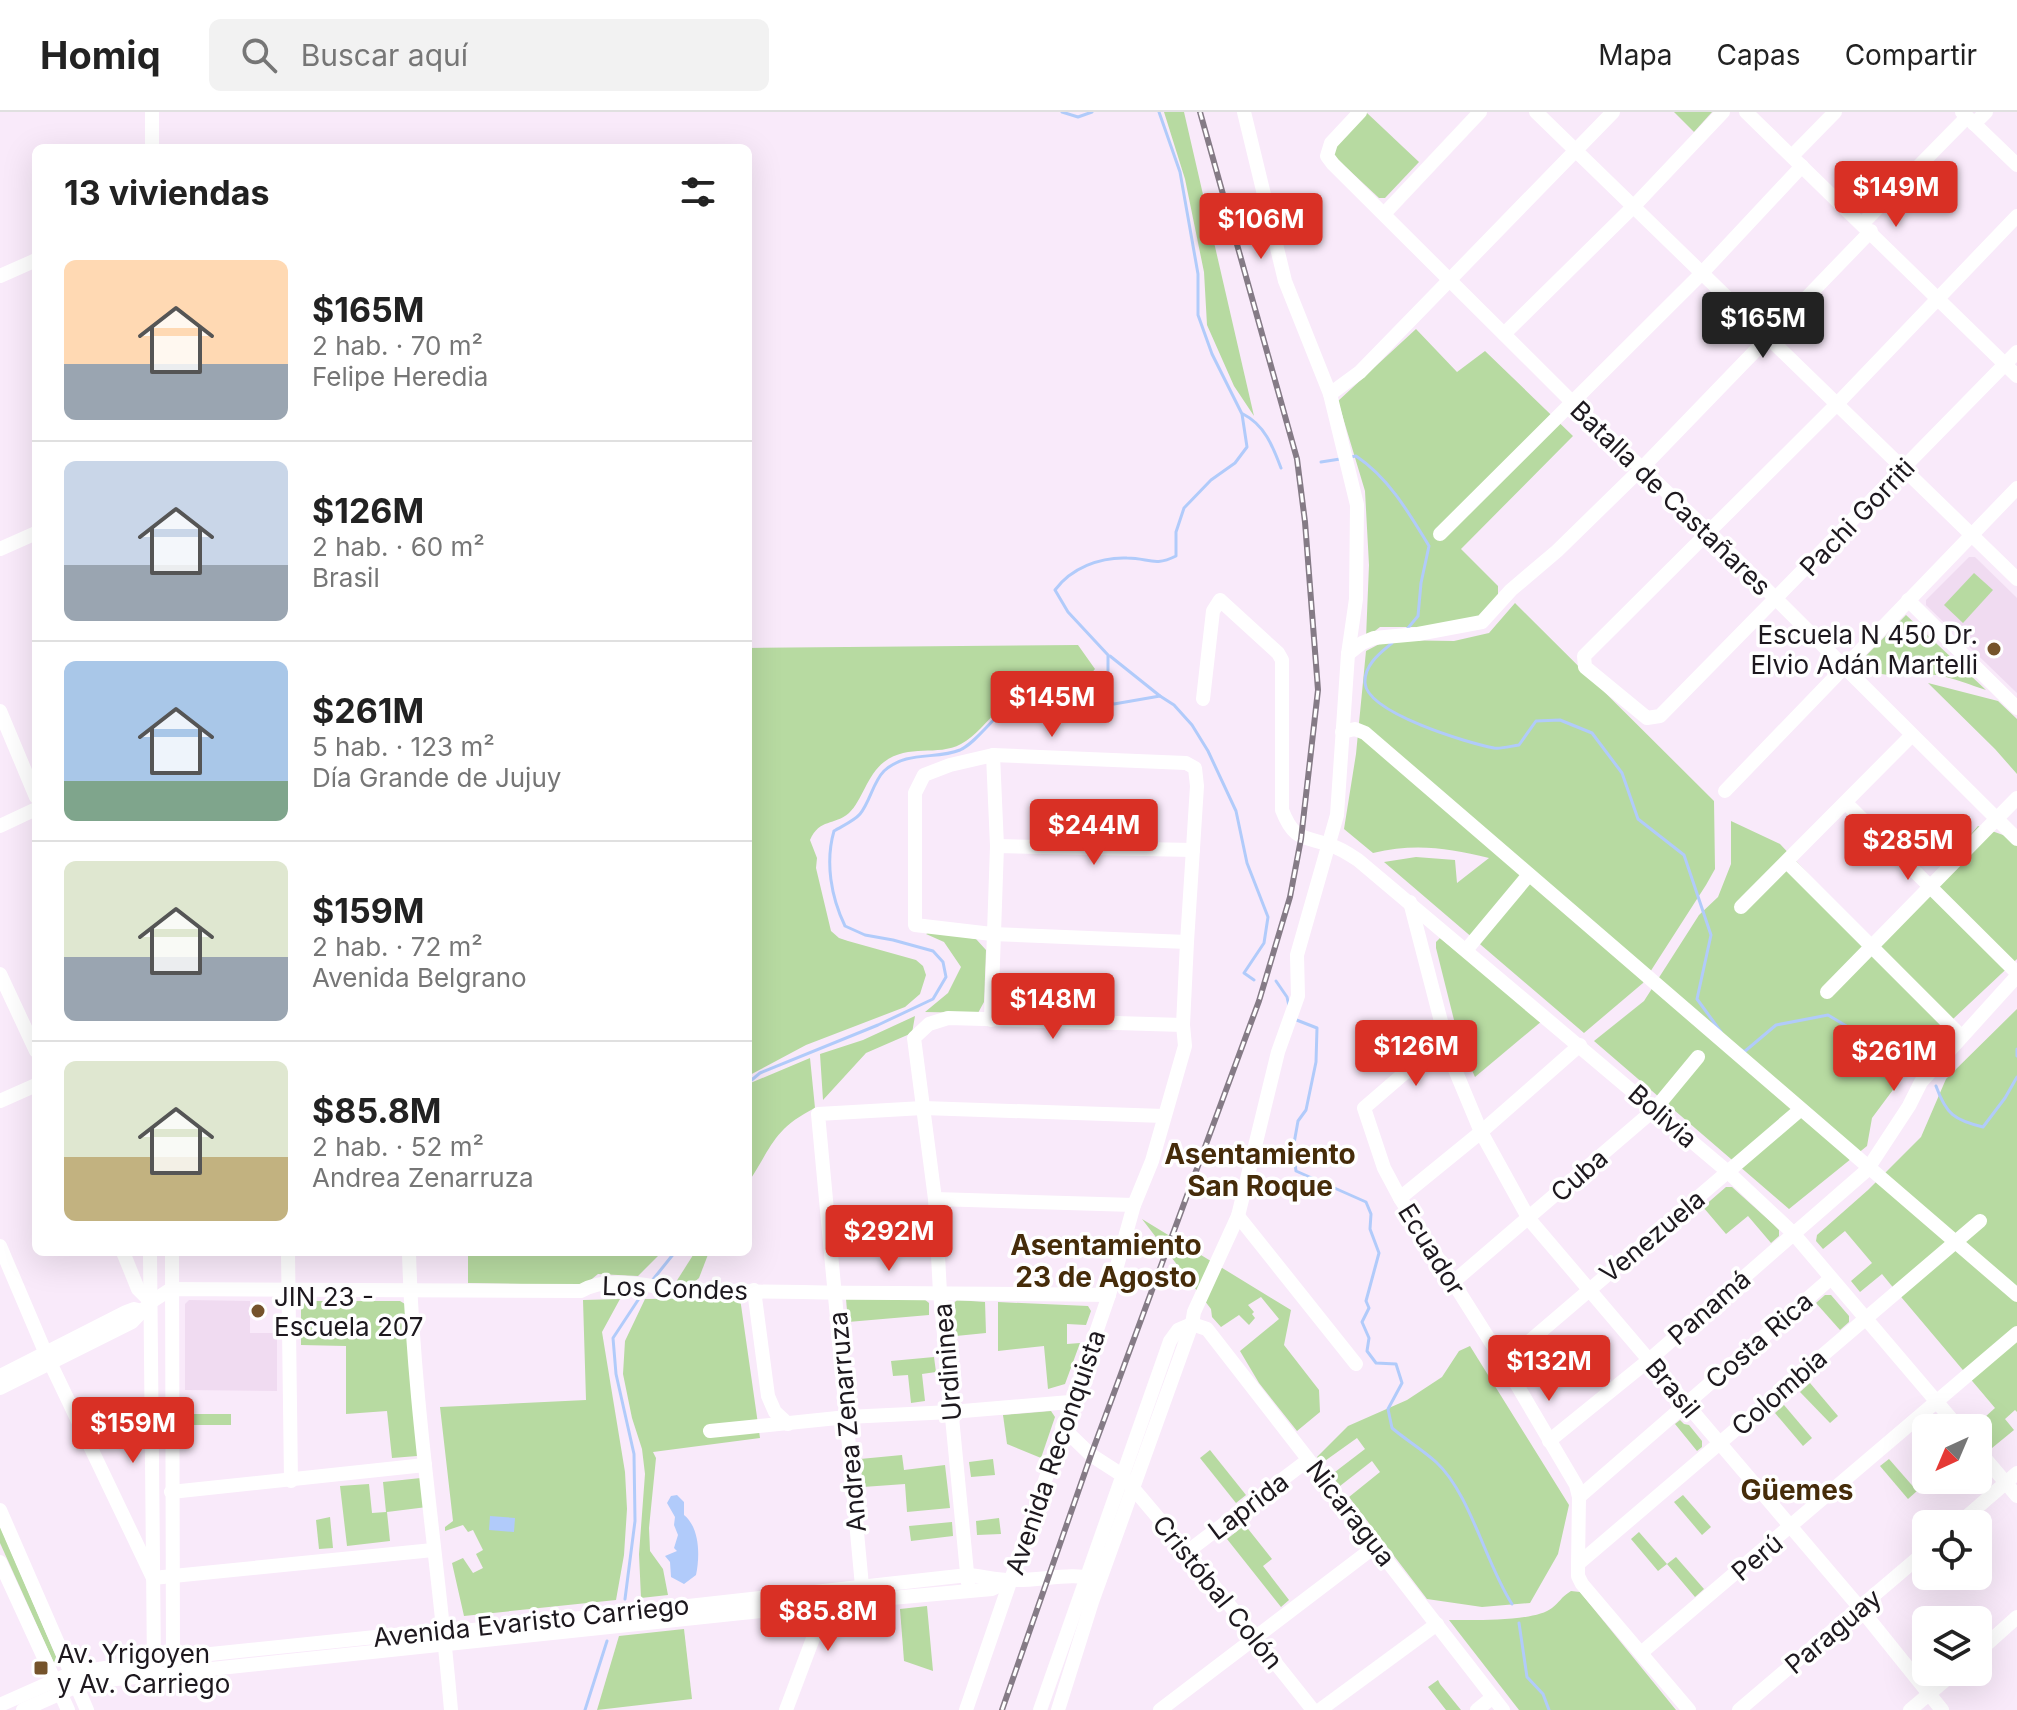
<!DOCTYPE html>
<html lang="es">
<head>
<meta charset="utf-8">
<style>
	:root { --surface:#fff; --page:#f2f2f2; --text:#222; --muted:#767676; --line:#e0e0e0; --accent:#d93025 }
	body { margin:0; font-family:Inter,sans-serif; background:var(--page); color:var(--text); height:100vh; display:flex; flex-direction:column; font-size:30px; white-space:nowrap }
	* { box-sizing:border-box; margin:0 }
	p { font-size:26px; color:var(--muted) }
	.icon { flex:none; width:44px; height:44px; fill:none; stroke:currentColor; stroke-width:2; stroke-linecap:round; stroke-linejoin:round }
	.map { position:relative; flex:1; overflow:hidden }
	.side { position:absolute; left:32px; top:32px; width:720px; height:1112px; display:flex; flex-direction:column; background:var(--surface); border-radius:12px; box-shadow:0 8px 32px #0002 }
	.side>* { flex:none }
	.needle { width:52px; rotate:224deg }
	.controls { position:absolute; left:1912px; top:1302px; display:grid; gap:16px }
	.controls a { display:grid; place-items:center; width:80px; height:80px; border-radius:12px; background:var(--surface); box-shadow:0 8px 32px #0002; font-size:40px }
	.price { position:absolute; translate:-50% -68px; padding:0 18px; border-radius:8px; background:var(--accent); color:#fff; font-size:26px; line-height:52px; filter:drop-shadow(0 2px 4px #0008) }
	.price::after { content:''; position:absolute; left:50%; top:48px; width:24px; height:18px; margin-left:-12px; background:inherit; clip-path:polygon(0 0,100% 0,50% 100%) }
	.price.selected { background:#222; color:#fff }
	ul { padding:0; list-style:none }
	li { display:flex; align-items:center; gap:24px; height:200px; padding:0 32px }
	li+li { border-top:2px solid var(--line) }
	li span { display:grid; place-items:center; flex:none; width:224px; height:160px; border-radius:12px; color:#555 }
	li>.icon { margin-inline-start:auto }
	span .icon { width:96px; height:96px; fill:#fffc; stroke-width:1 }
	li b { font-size:34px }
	h2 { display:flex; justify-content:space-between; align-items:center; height:96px; padding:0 32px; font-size:34px }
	header { display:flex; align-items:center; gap:48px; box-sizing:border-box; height:112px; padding:0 40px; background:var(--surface); border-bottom:2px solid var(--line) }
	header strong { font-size:38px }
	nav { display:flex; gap:44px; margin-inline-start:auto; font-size:28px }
	.search { width:560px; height:72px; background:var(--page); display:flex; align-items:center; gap:20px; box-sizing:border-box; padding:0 28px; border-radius:12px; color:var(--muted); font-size:30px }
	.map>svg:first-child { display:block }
	.built { fill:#f0dbf1 }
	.green { fill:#b7daa1 }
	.water { fill:#b1cbfa }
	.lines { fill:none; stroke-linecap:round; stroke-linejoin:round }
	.stream { stroke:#b1cbfa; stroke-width:3 }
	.minor { stroke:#fff; stroke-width:14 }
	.rail-casing { stroke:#857b86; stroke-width:6 }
	.rail { stroke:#fff; stroke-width:3; stroke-dasharray:9; stroke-linecap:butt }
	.poi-dot { fill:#75532b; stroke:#fff; stroke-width:3 }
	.labels { text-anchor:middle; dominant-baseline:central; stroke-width:7; stroke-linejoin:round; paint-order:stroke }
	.street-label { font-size:26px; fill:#1d181e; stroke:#fff }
	.poi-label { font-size:26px; fill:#1d181e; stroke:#fff; text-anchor:start }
	.neighbourhood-label { font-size:28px; font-weight:bold; fill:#462c0a; stroke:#fff }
</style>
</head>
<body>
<header>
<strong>Homiq</strong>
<div class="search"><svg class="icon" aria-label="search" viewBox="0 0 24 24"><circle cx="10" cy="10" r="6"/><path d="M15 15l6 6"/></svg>Buscar aquí</div>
<nav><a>Mapa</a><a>Capas</a><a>Compartir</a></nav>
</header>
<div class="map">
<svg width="2017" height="1598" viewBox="0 0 2017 1598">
	<rect width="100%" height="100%" fill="#f9eafa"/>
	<g class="built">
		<path d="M1969,445H1975L2017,486V581L1926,493V488Z"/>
		<path d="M189,1188L250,1189V1221H277V1279L185,1278V1192Z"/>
	</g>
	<g class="green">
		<path d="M1164,0H1184L1254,304L1234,274L1207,213L1204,160L1185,67Z"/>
		<path d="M1674,0H1712L1694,20Z"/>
		<path d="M1367,1L1419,50L1385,86H1379L1333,43V37Z"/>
		<path d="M1416,217L1457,260L1485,239L1573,324L1461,437L1498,474V483L1482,510L1445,515H1380L1366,526L1369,453L1365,379L1338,289Z"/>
		<path d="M1974,461L1993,478L1963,511L1944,493Z"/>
		<path d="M1515,491L1714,689L1715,757L1706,773L1643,871L1584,921L1384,750L1416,745L1455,748L1457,771L1489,746C1448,736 1415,731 1373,741L1344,717L1356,642L1366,539L1387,528L1454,529L1489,521Z"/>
		<path d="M1906,503L1986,578C1970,573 1954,566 1937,563C1911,560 1880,570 1858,552Z"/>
		<path d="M1078,533L1095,557L1084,570C1059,569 1017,583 998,599C985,610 976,624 961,632C937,645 909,631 884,650C867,663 862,689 849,701C834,714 820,706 810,728L817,746L816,756L831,819L839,826L848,829L916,848L923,854L926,863L920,882L905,895L806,933L748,964V536Z"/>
		<path d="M1928,571L1998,589L2017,607V662L1995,637Z"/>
		<path d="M1731,709L1780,732L1876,834L1978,714L2017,728V847L1937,922L1907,959L1872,1006L1867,1034L1789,1097L1594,929L1644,889L1699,803L1718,785L1731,752Z"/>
		<path d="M931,819L976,827L986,838L984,890L978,901L925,900L948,881L961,855L944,830L926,822Z"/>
		<path d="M1440,826L1542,909L1475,965L1460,932L1436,836V830Z"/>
		<path d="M2017,897V1300L2015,1298L2005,1307L2014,1318L1992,1336L1978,1320V1316L1974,1315L1995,1296L1891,1173L1882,1162L1860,1180L1851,1169L1872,1151L1845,1119L1823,1137L1816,1129L1817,1123L1868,1078L1921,1025L1946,967Z"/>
		<path d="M915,904L912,921L866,941L823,988L820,942L863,928Z"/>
		<path d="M810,946L815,996C773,1017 772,1035 748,1071V972Z"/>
		<path d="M1726,1075H1732L1773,1112L1779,1118V1124L1771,1131L1748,1104L1726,1122L1703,1095Z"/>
		<path d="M1142,1107L1291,1198L1284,1233L1319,1278L1320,1300L1297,1319L1259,1271L1240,1239L1279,1207L1261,1185L1248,1193L1254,1200L1252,1202L1255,1206L1249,1213L1239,1203L1221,1215L1212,1205L1211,1197Z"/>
		<path d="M468,1140H662L638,1164L598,1162L587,1171L577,1173L468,1171Z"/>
		<path d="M695,1140H709L699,1166L692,1172L676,1170Z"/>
		<path d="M1825,1183H1831L1849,1204V1210L1840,1218L1816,1191Z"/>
		<path d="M740,1186L760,1326L653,1340L656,1346L649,1416L650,1439L663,1457L668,1483L641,1486L639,1442L645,1362L642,1337L632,1306L623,1262L625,1229L645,1187Z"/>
		<path d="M620,1187L602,1220L625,1360L627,1397L624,1443L616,1488L464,1504L452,1451L463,1446L473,1461L483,1456L476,1442L483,1438L473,1418L468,1420L463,1413L445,1419V1415L453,1409L440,1295L586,1288L583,1188Z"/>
		<path d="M846,1187H924L929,1191V1203L848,1210Z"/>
		<path d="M957,1188L985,1190L986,1221L956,1224L953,1192Z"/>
		<path d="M305,1189H400L405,1192L420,1340L417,1344L392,1346L387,1299L346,1302V1234L301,1233V1193Z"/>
		<path d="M998,1190L1088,1194L1091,1199L1086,1213L1067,1212V1232L1080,1231L1065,1272L1048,1277L1044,1234L998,1239Z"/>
		<path d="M1470,1234L1569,1393L1558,1442L1530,1491L1482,1495L1427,1487L1349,1385L1380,1360L1372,1349L1340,1374L1331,1363L1365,1337L1357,1326L1322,1351L1317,1345L1348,1314L1407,1288L1442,1265L1459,1239Z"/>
		<path d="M934,1245L936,1260L922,1262L925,1289L911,1291L908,1263L893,1264L891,1249Z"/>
		<path d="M1810,1271L1838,1304L1830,1311L1800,1280Z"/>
		<path d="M1784,1293L1812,1326L1803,1334L1775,1301Z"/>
		<path d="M1051,1299L1055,1305L1041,1346L1007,1332L1003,1303Z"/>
		<rect x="185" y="1302" width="46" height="11"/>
		<path d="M1680,1308L1684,1312L1689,1313L1702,1329V1335L1697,1339L1675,1312Z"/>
		<path d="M1210,1338L1246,1383L1236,1391L1200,1346Z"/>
		<path d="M902,1343L904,1358L945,1353L950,1396L907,1400L905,1372L863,1375L860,1347Z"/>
		<path d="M993,1347L995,1363L971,1365L969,1350Z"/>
		<path d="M1889,1347L1917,1379L1908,1387L1880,1354Z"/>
		<path d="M421,1366L427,1395L387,1400L390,1429L347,1434L340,1374L369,1372L372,1401L386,1400L383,1370Z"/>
		<path d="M1683,1383L1711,1415L1702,1423L1674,1390Z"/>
		<path d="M330,1405L333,1436L319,1437L316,1408Z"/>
		<path d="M999,1406L1001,1422L977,1423L976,1409Z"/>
		<path d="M952,1410L953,1424L911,1429L909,1414Z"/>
		<path d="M1245,1413L1272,1447L1263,1454L1289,1488L1281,1495L1227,1427Z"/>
		<path d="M0,1414L58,1549L54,1551L0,1431Z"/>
		<path d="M1639,1420L1667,1452L1676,1445L1704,1477L1695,1485L1667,1452L1658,1459L1631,1427Z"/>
		<path d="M1571,1479L1580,1480L1676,1598H1519L1449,1508C1472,1508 1535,1510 1552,1496C1560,1490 1560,1486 1571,1479Z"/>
		<path d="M927,1494L933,1559L904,1549L900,1497Z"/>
		<path d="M684,1517L692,1587L597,1598L619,1524Z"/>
		<path d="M1438,1568L1440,1572L1461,1598H1446L1428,1575Z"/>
	</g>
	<g class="water">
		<path d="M677,1383L684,1390V1403C700,1416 700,1444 696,1463L684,1472L671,1465L670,1450L665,1444L677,1439L674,1436L678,1423L674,1413L675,1405L667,1391L671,1384Z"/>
		<path d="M490,1404L515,1406L514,1420L489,1418Z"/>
	</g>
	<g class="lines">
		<g class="stream">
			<path d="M1062,0L1078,5L1092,0"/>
			<path d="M1243,302C1265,313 1273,335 1281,356"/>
			<path d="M1351,345L1356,344C1389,366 1409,401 1429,434L1421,471L1418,504L1408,516"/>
			<path d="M1321,350L1340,347"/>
			<path d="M1392,531C1380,541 1364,553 1365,571C1367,601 1468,631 1494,636C1502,637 1511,634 1519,633L1536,609L1560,608L1592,621L1622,661L1638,707L1684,743L1711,823L1697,887L1721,920"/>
			<path d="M1110,544L1160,584"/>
			<path d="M1088,576L1114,592L1160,584L1174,593L1192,613L1208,639L1236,699L1247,751L1268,805L1264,831L1244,861L1254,868"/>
			<path d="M1276,869L1287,885L1289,894"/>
			<path d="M1294,907L1317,916L1316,950L1306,998L1298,1009L1293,1037L1296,1059L1366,1090L1371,1102L1370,1117L1379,1141L1366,1189L1369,1196L1362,1210L1369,1226L1367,1239L1376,1251L1396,1252L1402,1271L1388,1297L1392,1316C1406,1328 1423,1338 1436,1350C1470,1381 1486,1452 1512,1492"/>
			<path d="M2017,937V944"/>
			<path d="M1742,938L1744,940L1776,913L1828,903L1916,956"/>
			<path d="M748,971L760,961L878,913L933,887L946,865L943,850L933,839L893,828L865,823L845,814C831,785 825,750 834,719C842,714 854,709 860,702C870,690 873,670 884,659C907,638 936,648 960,638C978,630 997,599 1016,589C1046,575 1084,585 1108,560V543L1068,500L1055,478C1071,456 1100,445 1127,446C1149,446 1154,455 1176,444V420L1184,396L1211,368L1235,351L1247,335L1242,302L1212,242L1198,203V162L1180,60L1159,0"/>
			<path d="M1936,974C1946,1002 1954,1008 1983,1015L2005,986L2017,965"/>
			<path d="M651,1170L675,1140"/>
			<path d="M625,1487L635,1409L634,1342L616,1262L613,1226L644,1179"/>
			<path d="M1519,1511L1527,1565L1543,1582L1549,1598"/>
			<path d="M585,1598L607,1529"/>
		</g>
		<g class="minor">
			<path d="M1360,0L1331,31L1327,44L1333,52L1572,290L1710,421L2017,727"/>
			<path d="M1536,0L2017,467"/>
			<path d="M1746,0L2017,264"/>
			<path d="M1962,0L2017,53"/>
			<path d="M1974,12L1986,0"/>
			<path d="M152,36V0"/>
			<path d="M1792,44L1835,0"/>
			<path d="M1384,102L1480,0"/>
			<path d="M2017,104L1836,293L1584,544L1585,555L1647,606L1660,604L2017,240"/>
			<path d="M1862,112L1967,5"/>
			<path d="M0,164L36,148"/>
			<path d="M1504,222L1634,94L1723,0"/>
			<path d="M1330,282L1360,260L1613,0"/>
			<path d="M1440,422L1701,162L1802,54"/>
			<path d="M0,437L36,421"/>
			<path d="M1908,488L2017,596"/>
			<path d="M1348,542L1362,531L1374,526L1418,522L1482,510L1511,478L1557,439L1642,356L1871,119"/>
			<path d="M1203,587L1213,499L1220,488L1278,541L1282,548V698C1294,729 1303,724 1330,733C1340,736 1349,742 1358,748L1728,1060L1793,1121L1959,1316"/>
			<path d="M0,599L36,685"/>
			<path d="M1342,620L1355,617L1365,621L2017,1183"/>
			<path d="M1725,679L2017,376"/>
			<path d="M1846,691L2017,861"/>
			<path d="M0,714L36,697"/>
			<path d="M997,734L1193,738"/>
			<path d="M1787,750L1961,924"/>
			<path d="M1410,790L1451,948L1481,1020L1529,1107L1860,1496L1942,1598"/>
			<path d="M1741,795L1912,623"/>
			<path d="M1467,837L1527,765"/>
			<path d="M0,862L36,939"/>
			<path d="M1827,880L2017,686"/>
			<path d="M991,908L997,734L993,643"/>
			<path d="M1444,927L1364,996L1384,1056L1400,1086L1504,1251L1576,1373L1579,1385L1578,1452V1464L1582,1472L1689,1598"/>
			<path d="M0,989L36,973"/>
			<path d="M1400,1086L1481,1020L1580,933"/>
			<path d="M935,1087L1134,1093"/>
			<path d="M1238,1104L1356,1252"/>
			<path d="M0,1134L46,1242L153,1466L433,1438"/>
			<path d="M123,1140L138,1177L151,1190"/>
			<path d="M150,1140L154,1556"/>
			<path d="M172,1140L173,1553"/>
			<path d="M288,1140L291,1369"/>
			<path d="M409,1140C413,1293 438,1445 451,1598"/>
			<path d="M1452,1171L1655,997L1698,945"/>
			<path d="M754,1178L768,1284L775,1300L788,1312"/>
			<path d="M1192,1212L1207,1217L1503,1598"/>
			<path d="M1504,1251L1800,998"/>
			<path d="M0,1264L126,1200L134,1197L143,1199"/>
			<path d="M0,1276L132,1210L151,1190L171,1177L581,1179C612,1161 654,1177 688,1178C828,1182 969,1181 1109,1183"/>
			<path d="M1062,1315L1091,1343L1122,1363L1187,1440L1313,1598"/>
			<path d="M710,1319L847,1305L951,1300L1070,1290"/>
			<path d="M1549,1329L1649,1248L1867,1058L1909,994L1921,970L2017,864"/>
			<path d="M1978,1338L2017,1384"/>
			<path d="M171,1380L425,1353"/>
			<path d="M1579,1385L1830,1167"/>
			<path d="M0,1398L87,1598"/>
			<path d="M1958,1412L2017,1361"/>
			<path d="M1187,1440L1308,1348"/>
			<path d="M0,1450L68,1598"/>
			<path d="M1578,1452L1980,1109"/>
			<path d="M968,1471L940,1181L935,1087L914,926L929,912L948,906L1183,913"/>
			<path d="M862,1474L818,1002L923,996L1164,1004"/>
			<path d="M1978,1540L2017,1505"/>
			<path d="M1641,1541L2017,1221"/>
			<path d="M0,1593L72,1561L172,1546L443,1518L455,1520L968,1463C982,1464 997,1468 1012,1468C1042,1469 1068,1460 1100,1467"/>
			<path d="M23,1598L77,1574L97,1569L847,1490L992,1477L1011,1468"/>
			<path d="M786,1598L826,1492V1486"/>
			<path d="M966,1598L1109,1183L1134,1093L1152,1049L1185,934L1183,913L1187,830L1197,674L1195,656L1186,651L993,643L950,653L924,663L915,681V813L992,822L1187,830"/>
			<path d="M1040,1598L1170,1229L1178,1218L1192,1212"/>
			<path d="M1058,1598L1092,1490L1192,1212L1194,1200L1238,1104L1278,940L1298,884L1297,843L1337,703L1348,542L1356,487L1357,393L1330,282L1285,169L1244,0"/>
			<path d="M1160,1598L1377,1433"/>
			<path d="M1320,1598L1437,1512"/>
			<path d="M1477,1598L1493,1585"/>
			<path d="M1739,1598L1926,1439"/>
			<path d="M1910,1598L1955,1560"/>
		</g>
		<g class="rail-casing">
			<path id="rail" d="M1002,1598L1091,1343L1259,889L1290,785L1301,727L1318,578L1305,410L1297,347L1200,0"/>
		</g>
		<use href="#rail" class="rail"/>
	</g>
	<g class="poi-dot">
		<circle cx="1994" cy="537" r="8"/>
		<circle cx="258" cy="1199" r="8"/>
		<rect x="33" y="1548" width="16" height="16" rx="4"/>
	</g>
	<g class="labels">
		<g class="street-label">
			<text transform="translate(1671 386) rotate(44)">Batalla de Castañares</text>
			<text transform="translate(1857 405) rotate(-46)">Pachi Gorriti</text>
			<text transform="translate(1663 1004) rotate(41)">Bolivia</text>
			<text transform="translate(1579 1063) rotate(-41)">Cuba</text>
			<text transform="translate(1652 1124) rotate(-40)">Venezuela</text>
			<text transform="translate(1432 1137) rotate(58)">Ecuador</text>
			<text transform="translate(675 1176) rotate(2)">Los Condes</text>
			<text transform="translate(1709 1195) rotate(-41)">Panamá</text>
			<text transform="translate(1759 1228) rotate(-41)">Costa Rica</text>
			<text transform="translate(947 1250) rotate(-95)">Urdininea</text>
			<text transform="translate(1673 1276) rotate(50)">Brasil</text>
			<text transform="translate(1779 1280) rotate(-41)">Colombia</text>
			<text transform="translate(847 1310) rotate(-95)">Andrea Zenarruza</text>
			<text transform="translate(1055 1340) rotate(-71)">Avenida Reconquista</text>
			<text transform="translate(1248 1394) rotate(-37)">Laprida</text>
			<text transform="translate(1351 1401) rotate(52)">Nicaragua</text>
			<text transform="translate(1757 1445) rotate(-40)">Perú</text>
			<text transform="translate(1218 1480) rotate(51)">Cristóbal Colón</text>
			<text transform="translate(531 1509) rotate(-6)">Avenida Evaristo Carriego</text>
			<text transform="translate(1833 1519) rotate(-40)">Paraguay</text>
		</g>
		<g class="poi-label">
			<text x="1978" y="522" text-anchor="end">Escuela N 450 Dr.<tspan x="1978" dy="30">Elvio Adán Martelli</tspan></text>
			<text x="274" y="1184">JIN 23 -<tspan x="274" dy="30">Escuela 207</tspan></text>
			<text x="57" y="1541">Av. Yrigoyen<tspan x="57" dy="30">y Av. Carriego</tspan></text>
		</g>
		<g class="neighbourhood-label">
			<text x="1260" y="1042">Asentamiento<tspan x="1260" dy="32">San Roque</tspan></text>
			<text x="1106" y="1133">Asentamiento<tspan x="1106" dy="32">23 de Agosto</tspan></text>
			<text x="1797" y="1378">Güemes</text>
		</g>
	</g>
</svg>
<div class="controls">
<a><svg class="needle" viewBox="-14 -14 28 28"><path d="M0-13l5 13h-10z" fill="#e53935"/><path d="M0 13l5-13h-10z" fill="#767676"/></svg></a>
<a><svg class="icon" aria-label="locate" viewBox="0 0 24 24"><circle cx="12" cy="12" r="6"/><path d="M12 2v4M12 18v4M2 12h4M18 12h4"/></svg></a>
<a><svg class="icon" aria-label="layers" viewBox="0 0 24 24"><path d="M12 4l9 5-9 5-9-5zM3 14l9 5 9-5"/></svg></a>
</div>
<b class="price" style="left:1896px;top:117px">$149M</b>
<b class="price" style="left:1261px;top:149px">$106M</b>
<b class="price selected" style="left:1763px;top:248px">$165M</b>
<b class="price" style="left:1052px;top:627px">$145M</b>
<b class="price" style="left:1094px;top:755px">$244M</b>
<b class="price" style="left:1908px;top:770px">$285M</b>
<b class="price" style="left:1053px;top:929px">$148M</b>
<b class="price" style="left:1416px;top:976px">$126M</b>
<b class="price" style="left:1894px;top:981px">$261M</b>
<b class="price" style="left:889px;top:1161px">$292M</b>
<b class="price" style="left:1549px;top:1291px">$132M</b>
<b class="price" style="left:133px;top:1353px">$159M</b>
<b class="price" style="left:828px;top:1541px">$85.8M</b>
<section class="side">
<h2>13 viviendas<svg class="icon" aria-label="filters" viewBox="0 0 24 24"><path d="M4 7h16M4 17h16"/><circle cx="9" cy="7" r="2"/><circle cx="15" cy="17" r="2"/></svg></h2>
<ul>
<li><span style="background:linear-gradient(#ffd9b3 65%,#9aa5b1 0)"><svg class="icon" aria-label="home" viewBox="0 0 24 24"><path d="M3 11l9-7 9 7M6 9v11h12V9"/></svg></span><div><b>$165M</b><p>2 hab. · 70 m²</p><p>Felipe Heredia</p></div></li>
<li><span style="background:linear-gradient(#c9d6e8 65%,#9aa5b1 0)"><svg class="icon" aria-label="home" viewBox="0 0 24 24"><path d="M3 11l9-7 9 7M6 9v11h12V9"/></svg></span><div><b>$126M</b><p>2 hab. · 60 m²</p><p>Brasil</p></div></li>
<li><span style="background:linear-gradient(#a9c7e8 75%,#7fa58c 0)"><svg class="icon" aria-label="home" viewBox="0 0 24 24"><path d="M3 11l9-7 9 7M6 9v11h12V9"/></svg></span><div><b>$261M</b><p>5 hab. · 123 m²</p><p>Día Grande de Jujuy</p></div></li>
<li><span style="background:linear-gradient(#dfe7d0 60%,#9aa5b1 0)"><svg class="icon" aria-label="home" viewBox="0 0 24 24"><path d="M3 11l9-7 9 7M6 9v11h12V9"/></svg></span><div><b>$159M</b><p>2 hab. · 72 m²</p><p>Avenida Belgrano</p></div></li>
<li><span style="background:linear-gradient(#dfe7d0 60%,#c2b280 0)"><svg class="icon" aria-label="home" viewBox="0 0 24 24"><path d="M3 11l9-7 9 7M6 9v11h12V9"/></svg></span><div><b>$85.8M</b><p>2 hab. · 52 m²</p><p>Andrea Zenarruza</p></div></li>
</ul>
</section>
</div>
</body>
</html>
